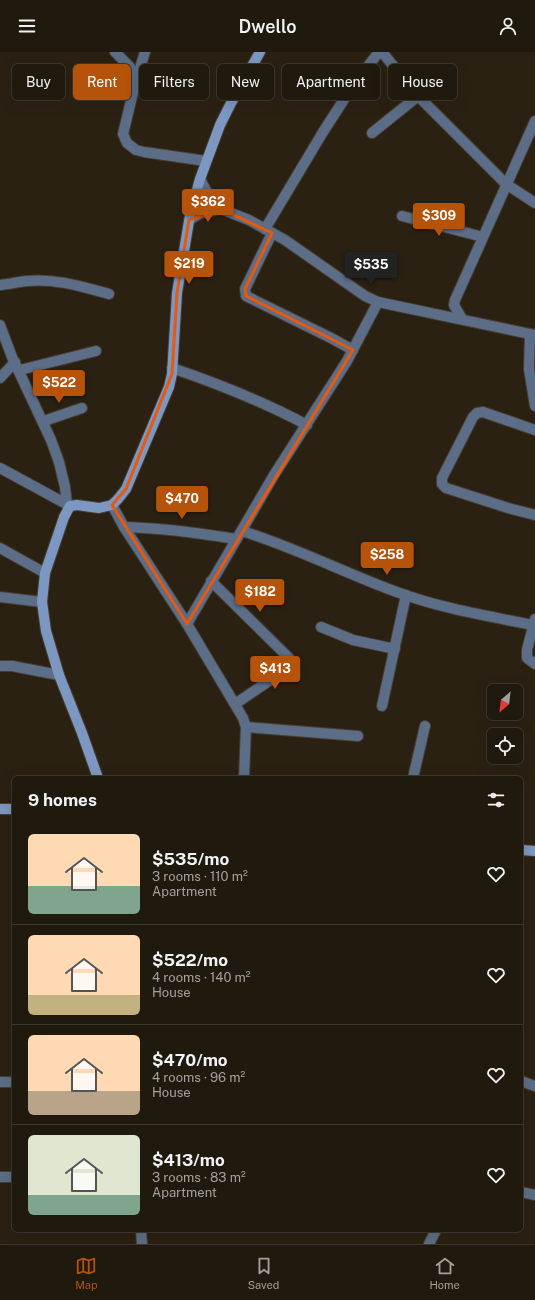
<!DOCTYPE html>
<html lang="en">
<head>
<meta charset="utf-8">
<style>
	:root { --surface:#20190e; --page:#2d261c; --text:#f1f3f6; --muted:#a2a09e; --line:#3d382e; --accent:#b45309 }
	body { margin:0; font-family:"Public Sans",sans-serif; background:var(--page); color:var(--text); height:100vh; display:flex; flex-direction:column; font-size:15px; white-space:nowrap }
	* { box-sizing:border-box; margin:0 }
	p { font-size:13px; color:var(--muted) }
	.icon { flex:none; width:22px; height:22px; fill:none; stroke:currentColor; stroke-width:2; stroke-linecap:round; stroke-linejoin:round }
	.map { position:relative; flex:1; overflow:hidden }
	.sheet { position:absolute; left:12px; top:724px; width:511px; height:456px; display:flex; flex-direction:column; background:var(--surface); border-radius:6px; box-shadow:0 4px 16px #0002,0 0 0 1px var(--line) }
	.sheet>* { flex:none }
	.banner { position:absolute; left:12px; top:12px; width:511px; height:36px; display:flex; gap:8px }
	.needle { width:26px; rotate:208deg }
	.fabs { position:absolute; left:487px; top:632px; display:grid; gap:8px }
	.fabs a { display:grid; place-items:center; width:36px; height:36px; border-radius:6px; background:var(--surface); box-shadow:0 4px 16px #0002,0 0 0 1px var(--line); font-size:20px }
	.price { position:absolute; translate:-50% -34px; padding:0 9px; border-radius:4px; background:var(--accent); color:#fff; font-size:13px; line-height:26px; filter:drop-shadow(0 1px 2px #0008) }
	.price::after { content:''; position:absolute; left:50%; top:24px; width:12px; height:9px; margin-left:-6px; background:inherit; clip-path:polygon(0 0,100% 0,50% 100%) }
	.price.selected { background:#222; color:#fff }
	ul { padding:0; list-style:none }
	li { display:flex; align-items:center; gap:12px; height:100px; padding:0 16px }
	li+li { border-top:1px solid var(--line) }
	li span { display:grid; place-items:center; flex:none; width:112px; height:80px; border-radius:6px; color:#555 }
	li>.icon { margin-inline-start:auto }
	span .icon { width:48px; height:48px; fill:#fffc; stroke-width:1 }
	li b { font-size:17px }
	h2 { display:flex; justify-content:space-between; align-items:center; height:48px; padding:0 16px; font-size:17px }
	.chip { padding:0 14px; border-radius:6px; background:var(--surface); box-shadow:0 4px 16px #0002,0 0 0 1px var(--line); font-size:14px; line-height:36px }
	.chip.selected { background:var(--accent); color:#fff }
	header { display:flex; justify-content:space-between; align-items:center; height:52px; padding:0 16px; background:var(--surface); font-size:18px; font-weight:600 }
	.dock { display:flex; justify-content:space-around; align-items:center; height:56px; border-top:1px solid var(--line); background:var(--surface); font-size:11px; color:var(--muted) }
	.dock a { display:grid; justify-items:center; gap:2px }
	.dock .selected { color:var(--accent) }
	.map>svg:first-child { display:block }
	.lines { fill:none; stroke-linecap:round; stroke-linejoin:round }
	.street-casing { stroke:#473e31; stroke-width:12 }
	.secondary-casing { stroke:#473e31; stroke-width:12 }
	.street { stroke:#5c6d87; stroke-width:10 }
	.secondary { stroke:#7c97c1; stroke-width:10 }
	.marked { fill:none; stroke:#e8590c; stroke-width:3; stroke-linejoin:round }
</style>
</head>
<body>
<header><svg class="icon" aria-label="menu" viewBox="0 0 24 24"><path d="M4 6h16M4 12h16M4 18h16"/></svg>Dwello<svg class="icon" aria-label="person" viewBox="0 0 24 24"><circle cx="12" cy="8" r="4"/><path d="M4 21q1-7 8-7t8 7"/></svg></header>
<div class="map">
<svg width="535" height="1192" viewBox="0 0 535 1192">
	<rect width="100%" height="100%" fill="#2b2113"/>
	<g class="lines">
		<g class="street-casing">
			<g id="street">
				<path d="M115,0L129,14L137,25"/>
				<path d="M145,0L135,32L123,82L127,91L136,98L144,100L206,109"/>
				<path d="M382,0L418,44L506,132L535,151"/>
				<path d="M372,81L418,44"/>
				<path d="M200,127L208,142L221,157L249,168L285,188L365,244L378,250L535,283"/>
				<path d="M402,164L483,185"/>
				<path d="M189,168L201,161L221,157"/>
				<path d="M265,177L323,80L354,32L379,0"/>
				<path d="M272,181L245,237L246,244L331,286L353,298"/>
				<path d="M0,233C9,232 18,230 27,229C55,226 83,235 109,242"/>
				<path d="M462,267L454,253L455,248L535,69"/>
				<path d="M0,273L12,305L51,388L59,410L65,435L67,453"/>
				<path d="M530,283L529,317L535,354"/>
				<path d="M172,316C219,332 264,350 307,373"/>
				<path d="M20,318L96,299"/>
				<path d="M0,326L15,310"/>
				<path d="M44,369L82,356"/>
				<path d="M535,378L483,360L477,361L473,365L442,426V432L446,436L508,456L535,463"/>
				<path d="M0,416L70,454"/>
				<path d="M112,453L124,475L187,572L243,666L246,675L244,726"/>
				<path d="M124,475C162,476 199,481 236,487"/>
				<path d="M242,479C294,495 343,520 394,539C439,556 487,564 533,573"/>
				<path d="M0,496L45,521"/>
				<path d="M211,529L291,608L290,614L285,618L235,652"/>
				<path d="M0,545L42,550"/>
				<path d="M535,567L527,598V606L535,612"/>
				<path d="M187,572L274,423L347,309L378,250"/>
				<path d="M321,575L353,588L395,597"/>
				<path d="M0,614H12L59,623"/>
				<path d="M382,654L406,543"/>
				<path d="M246,675L358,684"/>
				<path d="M413,726L425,674"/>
				<path d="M521,1029L535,1034"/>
				<path d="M0,1030H14"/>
				<path d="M0,1125H14"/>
				<path d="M521,1140L535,1143"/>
				<path d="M141,1178L142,1192"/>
				<path d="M429,1192L436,1178"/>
			</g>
		</g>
		<g class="secondary-casing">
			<g id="secondary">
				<path d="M98,726L82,681L59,623L46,579L42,550L45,521L64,465L70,454L77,453L99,456L112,453L118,447L126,437L169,335L172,322L177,241L190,163L200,127L220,73L231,51L260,0"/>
				<path d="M0,757H14"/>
				<path d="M521,798L535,799"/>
			</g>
		</g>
		<use href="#street" class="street"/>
		<use href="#secondary" class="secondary"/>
	</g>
	<path class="marked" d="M221,157L272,181L245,237L246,244L353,298L187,572L112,453L126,437L172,322L177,241L189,168Z"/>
</svg>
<div class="fabs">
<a><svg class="needle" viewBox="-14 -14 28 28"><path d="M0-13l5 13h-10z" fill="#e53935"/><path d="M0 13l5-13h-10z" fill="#a2a09e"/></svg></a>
<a><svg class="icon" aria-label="locate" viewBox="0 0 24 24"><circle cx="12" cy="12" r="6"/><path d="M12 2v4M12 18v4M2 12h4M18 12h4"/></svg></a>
</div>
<b class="price" style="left:208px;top:171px">$362</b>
<b class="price" style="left:439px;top:185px">$309</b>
<b class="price" style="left:189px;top:233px">$219</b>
<b class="price selected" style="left:371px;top:234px">$535</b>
<b class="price" style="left:59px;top:352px">$522</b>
<b class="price" style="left:182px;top:468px">$470</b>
<b class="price" style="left:387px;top:524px">$258</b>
<b class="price" style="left:260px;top:561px">$182</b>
<b class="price" style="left:275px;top:638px">$413</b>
<div class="banner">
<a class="chip">Buy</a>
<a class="chip selected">Rent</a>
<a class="chip">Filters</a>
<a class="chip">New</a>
<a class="chip">Apartment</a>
<a class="chip">House</a>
</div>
<section class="sheet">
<h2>9 homes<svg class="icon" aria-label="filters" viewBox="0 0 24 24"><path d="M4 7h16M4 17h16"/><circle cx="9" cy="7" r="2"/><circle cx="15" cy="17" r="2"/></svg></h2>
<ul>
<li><span style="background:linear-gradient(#ffd9b3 65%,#7fa58c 0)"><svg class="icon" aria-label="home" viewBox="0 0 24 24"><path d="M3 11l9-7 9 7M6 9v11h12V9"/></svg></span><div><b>$535/mo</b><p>3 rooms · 110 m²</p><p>Apartment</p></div><svg class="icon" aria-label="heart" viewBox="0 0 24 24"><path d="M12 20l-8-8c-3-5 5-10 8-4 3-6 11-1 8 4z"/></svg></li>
<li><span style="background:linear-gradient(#ffd9b3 75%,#c2b280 0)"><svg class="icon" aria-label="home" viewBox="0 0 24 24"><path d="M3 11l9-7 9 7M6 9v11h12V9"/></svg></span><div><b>$522/mo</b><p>4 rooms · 140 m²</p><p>House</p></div><svg class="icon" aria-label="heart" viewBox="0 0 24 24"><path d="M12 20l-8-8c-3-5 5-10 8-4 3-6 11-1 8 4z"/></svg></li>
<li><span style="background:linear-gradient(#ffd9b3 70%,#b9a48a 0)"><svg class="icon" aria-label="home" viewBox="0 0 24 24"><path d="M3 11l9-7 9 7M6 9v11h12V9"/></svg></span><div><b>$470/mo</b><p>4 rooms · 96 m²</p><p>House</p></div><svg class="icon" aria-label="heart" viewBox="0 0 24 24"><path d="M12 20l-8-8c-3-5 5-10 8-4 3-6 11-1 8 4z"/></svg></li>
<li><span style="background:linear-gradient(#dfe7d0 75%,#7fa58c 0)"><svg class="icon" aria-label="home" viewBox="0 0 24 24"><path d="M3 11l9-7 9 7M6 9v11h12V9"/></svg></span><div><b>$413/mo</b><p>3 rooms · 83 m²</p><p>Apartment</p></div><svg class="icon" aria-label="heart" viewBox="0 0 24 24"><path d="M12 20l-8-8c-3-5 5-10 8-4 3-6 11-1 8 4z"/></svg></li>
</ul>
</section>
</div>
<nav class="dock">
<a class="selected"><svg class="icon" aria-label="map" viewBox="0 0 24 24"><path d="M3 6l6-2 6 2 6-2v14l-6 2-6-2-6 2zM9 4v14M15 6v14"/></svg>Map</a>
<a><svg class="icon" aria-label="saved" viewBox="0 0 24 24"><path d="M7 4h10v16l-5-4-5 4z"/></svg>Saved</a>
<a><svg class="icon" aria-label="home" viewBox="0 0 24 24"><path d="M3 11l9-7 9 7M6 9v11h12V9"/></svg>Home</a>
</nav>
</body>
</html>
